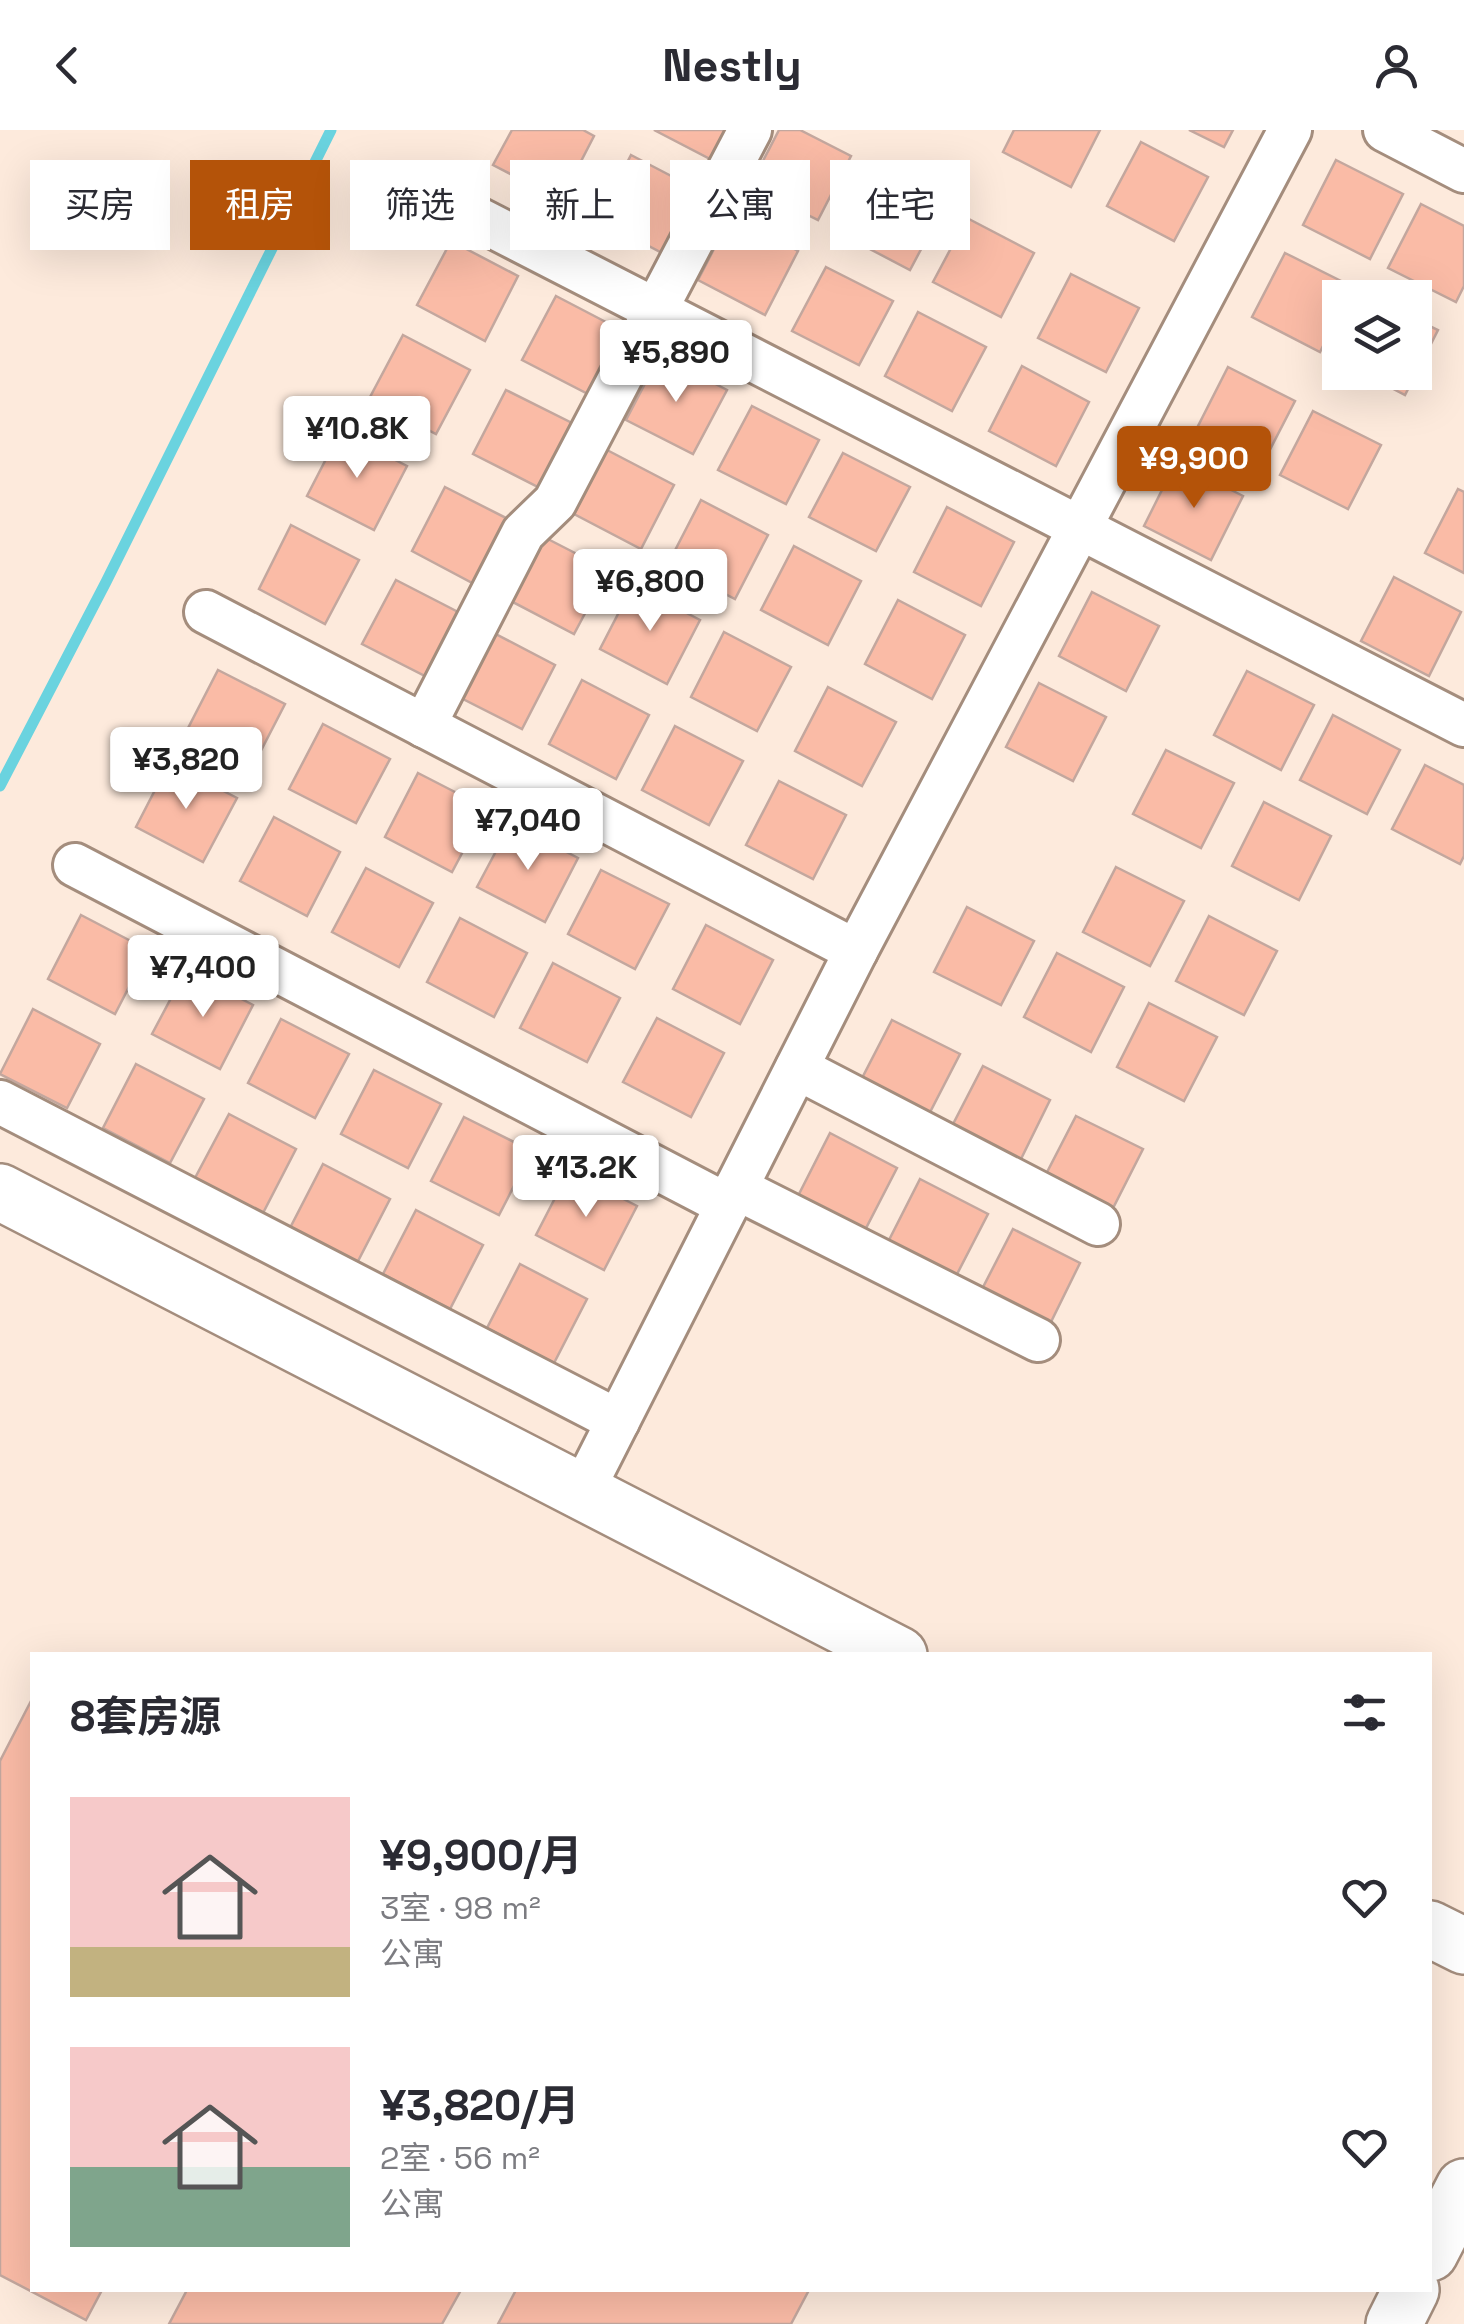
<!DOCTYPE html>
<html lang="zh">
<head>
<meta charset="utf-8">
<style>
	:root { --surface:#fff; --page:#f2f2f3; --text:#2b2b33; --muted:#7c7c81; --accent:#b45309 }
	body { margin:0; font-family:"Space Grotesk","Noto Sans SC",sans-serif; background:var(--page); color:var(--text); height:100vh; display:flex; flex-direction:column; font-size:38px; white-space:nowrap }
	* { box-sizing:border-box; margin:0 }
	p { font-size:32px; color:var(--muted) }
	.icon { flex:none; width:55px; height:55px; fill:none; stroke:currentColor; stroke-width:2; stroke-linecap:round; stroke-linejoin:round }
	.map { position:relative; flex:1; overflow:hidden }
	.drawer { position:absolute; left:30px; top:1522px; width:1402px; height:640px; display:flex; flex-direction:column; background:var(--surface); border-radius:0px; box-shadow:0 10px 40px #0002 }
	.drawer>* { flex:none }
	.banner { position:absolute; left:30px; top:30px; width:1405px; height:90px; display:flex; gap:20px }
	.buttons { position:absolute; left:1322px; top:150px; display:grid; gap:20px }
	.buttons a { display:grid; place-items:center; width:110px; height:110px; border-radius:0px; background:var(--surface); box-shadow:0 10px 40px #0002; font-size:50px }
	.price { position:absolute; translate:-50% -85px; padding:0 22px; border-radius:10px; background:#fff; color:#222; font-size:32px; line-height:65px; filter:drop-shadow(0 2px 5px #0008) }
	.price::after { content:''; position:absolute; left:50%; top:60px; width:30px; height:22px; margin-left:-15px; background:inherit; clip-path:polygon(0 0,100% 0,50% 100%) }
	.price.current { background:var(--accent); color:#fff }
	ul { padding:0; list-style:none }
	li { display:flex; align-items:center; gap:30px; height:250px; padding:0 40px }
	li span { display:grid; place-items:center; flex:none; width:280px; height:200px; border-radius:0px; color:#555 }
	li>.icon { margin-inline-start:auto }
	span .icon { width:120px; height:120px; fill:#fffc; stroke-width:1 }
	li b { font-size:42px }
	h2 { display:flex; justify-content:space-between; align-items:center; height:120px; padding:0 40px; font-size:42px }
	.tag { padding:0 35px; border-radius:0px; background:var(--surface); box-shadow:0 10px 40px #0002; font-size:35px; line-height:90px }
	.tag.current { background:var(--accent); color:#fff }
	header { display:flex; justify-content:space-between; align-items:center; height:130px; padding:0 40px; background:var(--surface); font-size:45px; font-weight:800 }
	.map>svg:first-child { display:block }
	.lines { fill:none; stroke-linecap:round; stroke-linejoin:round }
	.stream { stroke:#6ad3df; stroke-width:11 }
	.building { fill:#fabba6; stroke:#c3a79e; stroke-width:2.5 }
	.street-casing { stroke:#a48d7d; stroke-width:48 }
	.secondary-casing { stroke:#a48d7d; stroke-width:60 }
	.street { stroke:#fff; stroke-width:42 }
	.secondary { stroke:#fff; stroke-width:55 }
</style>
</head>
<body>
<header><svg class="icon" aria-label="back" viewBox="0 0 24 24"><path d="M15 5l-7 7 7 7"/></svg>Nestly<svg class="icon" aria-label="person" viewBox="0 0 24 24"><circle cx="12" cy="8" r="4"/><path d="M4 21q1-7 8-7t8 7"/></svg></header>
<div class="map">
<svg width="1464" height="2194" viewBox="0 0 1464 2194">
	<rect width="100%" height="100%" fill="#fdeadc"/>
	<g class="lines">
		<path class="stream" d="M0,656L106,452L331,0"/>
	</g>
	<g class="building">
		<path d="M512,0H583L594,6L561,70L493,35Z"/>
		<path d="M654,0H730L714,31Z"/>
		<path d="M779,0H800L851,26L818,90L750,56Z"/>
		<path d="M1014,0H1100L1071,57L1003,22Z"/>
		<path d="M1189,0H1233L1224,17Z"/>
		<path d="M1141,12L1208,47L1174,111L1107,76Z"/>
		<path d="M631,25L698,60L664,124L598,89Z"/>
		<path d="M1336,30L1403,64L1370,129L1303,95Z"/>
		<path d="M876,41L944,76L910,140L843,105Z"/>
		<path d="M1421,74L1464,96V156L1456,172L1388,138Z"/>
		<path d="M731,86L798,121L765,185L698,150Z"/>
		<path d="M967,88L1034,123L1001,187L933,152Z"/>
		<path d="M451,111L518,146L485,211L417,175Z"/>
		<path d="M1285,123L1353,157L1347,168H1340V182L1320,222L1252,187Z"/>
		<path d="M826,137L893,171L859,235L792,201Z"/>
		<path d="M1071,144L1139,178L1106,242L1038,208Z"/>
		<path d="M556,166L623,201L590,265L522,230Z"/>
		<path d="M918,182L986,217L952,281L885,246Z"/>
		<path d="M1415,189L1438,200L1405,265L1361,242H1415Z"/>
		<path d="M403,205L470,240L436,304L369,269Z"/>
		<path d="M660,225L727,260L693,324L626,290Z"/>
		<path d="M1022,236L1089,272L1056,336L989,301Z"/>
		<path d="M1228,237L1295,271L1262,335L1195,302Z"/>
		<path d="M506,260L574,294L540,358L473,324Z"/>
		<path d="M752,276L819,310L786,374L718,340Z"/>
		<path d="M1313,281L1381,315L1348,379L1280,345Z"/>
		<path d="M340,302L407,336L374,400L307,366Z"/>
		<path d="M607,320L674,355L641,419L574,384Z"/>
		<path d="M843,323L910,357L876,421L809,387Z"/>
		<path d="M1176,332L1243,366L1211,430L1144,396Z"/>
		<path d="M445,357L512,391L478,456L412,421Z"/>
		<path d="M1458,359L1464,362V443L1425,423Z"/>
		<path d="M701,370L768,405L735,469L668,434Z"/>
		<path d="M947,377L1014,412L981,476L914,442Z"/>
		<path d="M291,395L359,430L325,494L259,459Z"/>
		<path d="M540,405L608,440L574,504L507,469Z"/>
		<path d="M794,416L861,451L828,515L761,480Z"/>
		<path d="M1394,447L1461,482L1429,546L1361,511Z"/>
		<path d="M396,450L462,484L429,548L362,514Z"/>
		<path d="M633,455L700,490L667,554L600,519Z"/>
		<path d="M1092,462L1159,496L1126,561L1059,526Z"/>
		<path d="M898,470L965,505L932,569L865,534Z"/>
		<path d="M488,500L555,535L522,599L455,565Z"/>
		<path d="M724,502L791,537L757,601L691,567Z"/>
		<path d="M218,540L285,574L252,638L185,604Z"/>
		<path d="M1247,541L1314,575L1281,640L1214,605Z"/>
		<path d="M582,550L649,585L616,649L549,614Z"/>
		<path d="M1039,553L1106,587L1073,651L1006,617Z"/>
		<path d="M828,557L896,592L862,656L795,621Z"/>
		<path d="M1333,585L1400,620L1367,684L1300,650Z"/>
		<path d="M323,594L390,629L356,693L289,659Z"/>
		<path d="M675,596L743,631L709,695L642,660Z"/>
		<path d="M1166,620L1234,653L1201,718L1133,684Z"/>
		<path d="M169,633L237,668L203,732L136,697Z"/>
		<path d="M1425,635L1464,655V726L1460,734L1392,699Z"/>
		<path d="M418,643L486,678L452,742L385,707Z"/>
		<path d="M779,651L846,685L813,749L746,715Z"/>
		<path d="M1264,672L1331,706L1299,770L1232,736Z"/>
		<path d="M274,687L340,722L307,786L240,751Z"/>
		<path d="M511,693L578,728L545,792L477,757Z"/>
		<path d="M1116,737L1184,771L1150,836L1083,802Z"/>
		<path d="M366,738L433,773L399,837L332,802Z"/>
		<path d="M601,740L669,774L635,839L568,804Z"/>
		<path d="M967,777L1034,811L1001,875L934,842Z"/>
		<path d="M81,785L148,820L115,884L48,849Z"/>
		<path d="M1209,786L1277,821L1244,885L1176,851Z"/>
		<path d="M460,788L527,823L494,887L427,852Z"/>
		<path d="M706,795L773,830L740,894L673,859Z"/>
		<path d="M1057,823L1124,857L1091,922L1024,887Z"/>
		<path d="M553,833L620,868L587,932L520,898Z"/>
		<path d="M186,840L253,875L220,939L152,904Z"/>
		<path d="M1149,873L1217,907L1184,971L1117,937Z"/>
		<path d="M33,879L100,914L67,978L0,944Z"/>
		<path d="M657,888L724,923L691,987L623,952Z"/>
		<path d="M281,889L349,924L315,988L248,953Z"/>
		<path d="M892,890L960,924L927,988L859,954Z"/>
		<path d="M136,934L204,969L170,1033L103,998Z"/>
		<path d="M983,936L1050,970L1018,1035L950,1000Z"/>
		<path d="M374,940L441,974L408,1038L341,1004Z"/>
		<path d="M229,984L296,1019L263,1083L195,1048Z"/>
		<path d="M1076,986L1143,1019L1110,1084L1043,1050Z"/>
		<path d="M464,987L532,1021L499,1085L431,1051Z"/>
		<path d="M830,1003L897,1038L864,1102L797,1068Z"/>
		<path d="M323,1034L390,1069L357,1133L290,1098Z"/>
		<path d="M569,1041L637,1076L604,1140L536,1105Z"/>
		<path d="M920,1049L988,1084L955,1148L887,1114Z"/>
		<path d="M416,1080L483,1115L450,1179L383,1144Z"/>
		<path d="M1013,1099L1080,1133L1048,1198L980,1163Z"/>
		<path d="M520,1134L587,1169L554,1233L487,1198Z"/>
		<path d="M32,1569V2160H102L86,2190L0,2145V1631Z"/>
		<path d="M187,2160H461L442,2194H169Z"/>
		<path d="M516,2160H809L791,2194H498Z"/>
	</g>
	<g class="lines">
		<g class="street-casing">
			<g id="street">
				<path d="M1385,0L1464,41"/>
				<path d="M422,60L1464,595"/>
				<path d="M206,482L856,821L582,1362"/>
				<path d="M424,596L523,403L555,372L750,0"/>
				<path d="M75,735L727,1075"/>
				<path d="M856,821L1290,0"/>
				<path d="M797,938L1098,1094"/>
				<path d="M0,972L618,1291"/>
				<path d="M736,1058L1038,1210"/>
			</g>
		</g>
		<g class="secondary-casing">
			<g id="secondary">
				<path d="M0,1062L899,1525"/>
				<path d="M1430,1799L1464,1816"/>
				<path d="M1430,2123L1464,2057"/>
				<path d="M1394,2194L1411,2160"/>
			</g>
		</g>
		<use href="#street" class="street"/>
		<use href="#secondary" class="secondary"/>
	</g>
</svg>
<div class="buttons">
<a><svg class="icon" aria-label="layers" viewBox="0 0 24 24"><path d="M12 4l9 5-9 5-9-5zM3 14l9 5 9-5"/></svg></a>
</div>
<b class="price" style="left:676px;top:275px">¥5,890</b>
<b class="price" style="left:357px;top:351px">¥10.8K</b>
<b class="price current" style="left:1194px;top:381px">¥9,900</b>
<b class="price" style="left:650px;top:504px">¥6,800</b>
<b class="price" style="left:186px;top:682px">¥3,820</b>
<b class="price" style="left:528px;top:743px">¥7,040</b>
<b class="price" style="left:203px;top:890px">¥7,400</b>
<b class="price" style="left:586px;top:1090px">¥13.2K</b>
<div class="banner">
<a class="tag">买房</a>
<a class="tag current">租房</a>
<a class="tag">筛选</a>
<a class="tag">新上</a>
<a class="tag">公寓</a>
<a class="tag">住宅</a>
</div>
<section class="drawer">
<h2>8套房源<svg class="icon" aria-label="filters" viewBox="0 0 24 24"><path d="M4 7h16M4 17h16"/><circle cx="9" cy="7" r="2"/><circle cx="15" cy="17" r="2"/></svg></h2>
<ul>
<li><span style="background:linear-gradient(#f6c9c9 75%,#c2b280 0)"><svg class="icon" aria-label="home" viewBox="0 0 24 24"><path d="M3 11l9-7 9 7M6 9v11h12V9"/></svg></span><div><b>¥9,900/月</b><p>3室 · 98 m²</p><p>公寓</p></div><svg class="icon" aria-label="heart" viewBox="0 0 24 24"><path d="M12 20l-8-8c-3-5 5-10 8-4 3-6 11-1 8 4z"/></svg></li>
<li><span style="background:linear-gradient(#f6c9c9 60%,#7fa58c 0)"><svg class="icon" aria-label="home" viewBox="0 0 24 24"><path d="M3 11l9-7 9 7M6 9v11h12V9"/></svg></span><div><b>¥3,820/月</b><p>2室 · 56 m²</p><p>公寓</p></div><svg class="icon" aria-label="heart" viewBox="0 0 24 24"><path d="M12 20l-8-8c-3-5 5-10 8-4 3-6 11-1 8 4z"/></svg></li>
</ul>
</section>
</div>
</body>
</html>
